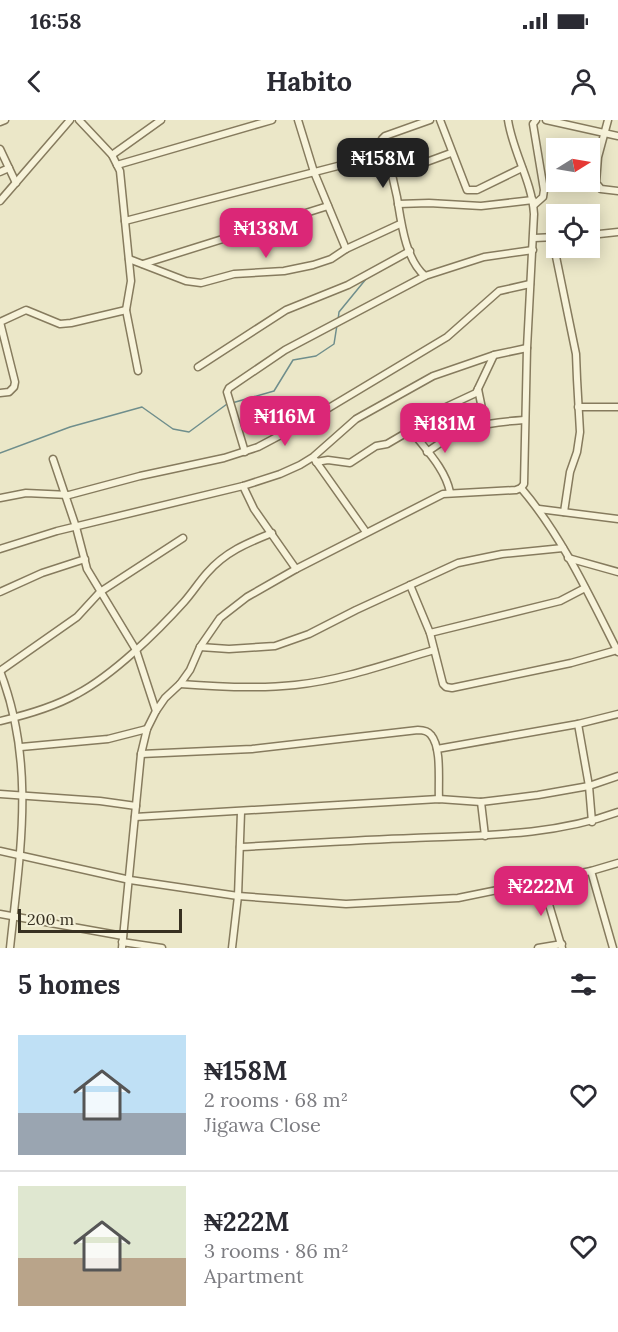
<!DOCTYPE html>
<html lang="en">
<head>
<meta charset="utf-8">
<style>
	:root { --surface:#fff; --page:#f2f2f3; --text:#2b2b33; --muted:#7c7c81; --line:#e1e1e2; --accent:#db2777 }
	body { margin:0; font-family:Lora,serif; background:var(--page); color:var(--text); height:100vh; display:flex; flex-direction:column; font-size:22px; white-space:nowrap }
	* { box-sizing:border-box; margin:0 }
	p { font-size:20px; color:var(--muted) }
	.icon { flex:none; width:33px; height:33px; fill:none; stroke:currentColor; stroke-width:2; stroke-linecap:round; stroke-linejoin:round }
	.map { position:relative; height:828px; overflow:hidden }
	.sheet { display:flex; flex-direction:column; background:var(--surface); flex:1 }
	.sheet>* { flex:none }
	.needle { width:39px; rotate:79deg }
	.tools { position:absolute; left:546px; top:18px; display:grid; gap:12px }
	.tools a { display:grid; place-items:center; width:54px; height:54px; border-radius:0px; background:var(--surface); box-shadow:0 3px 15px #0003; font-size:30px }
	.scale { position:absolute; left:18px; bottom:15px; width:164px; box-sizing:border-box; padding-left:6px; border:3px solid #373021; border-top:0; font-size:16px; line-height:21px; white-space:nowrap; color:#373021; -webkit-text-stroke:4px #f3f0d7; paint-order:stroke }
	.price { position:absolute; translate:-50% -51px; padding:0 14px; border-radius:12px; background:var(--accent); color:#fff; font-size:20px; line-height:39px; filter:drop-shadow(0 2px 3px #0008) }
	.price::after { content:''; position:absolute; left:50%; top:36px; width:18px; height:14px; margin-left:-9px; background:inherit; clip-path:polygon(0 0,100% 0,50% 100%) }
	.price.on { background:#222; color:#fff }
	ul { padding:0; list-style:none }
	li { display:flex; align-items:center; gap:18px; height:150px; padding:0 18px }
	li+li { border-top:2px solid var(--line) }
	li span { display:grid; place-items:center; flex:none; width:168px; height:120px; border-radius:0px; color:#555 }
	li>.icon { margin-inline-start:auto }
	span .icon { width:72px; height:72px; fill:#fffc; stroke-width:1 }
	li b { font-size:26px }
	h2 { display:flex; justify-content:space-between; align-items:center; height:72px; padding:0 18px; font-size:26px }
	.status { display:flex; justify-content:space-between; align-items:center; height:42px; padding:0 30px; background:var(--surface); direction:ltr }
	.status svg { height:16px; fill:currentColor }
	header { display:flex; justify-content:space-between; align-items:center; height:78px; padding:0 18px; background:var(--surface); font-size:27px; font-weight:800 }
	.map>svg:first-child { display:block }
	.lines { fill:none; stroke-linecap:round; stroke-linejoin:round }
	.stream { stroke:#6f8e8c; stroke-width:1.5 }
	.minor-casing { stroke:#867b5e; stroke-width:9 }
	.minor { stroke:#f7f3da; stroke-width:6 }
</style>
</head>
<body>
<div class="status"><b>16:58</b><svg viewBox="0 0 49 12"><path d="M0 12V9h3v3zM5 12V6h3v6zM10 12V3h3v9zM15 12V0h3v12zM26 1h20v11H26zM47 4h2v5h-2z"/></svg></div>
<header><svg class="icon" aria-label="back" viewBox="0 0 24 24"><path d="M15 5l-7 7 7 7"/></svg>Habito<svg class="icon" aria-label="person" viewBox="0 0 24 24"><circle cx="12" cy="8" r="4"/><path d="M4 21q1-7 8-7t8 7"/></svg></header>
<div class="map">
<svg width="618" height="828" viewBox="0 0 618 828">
	<rect width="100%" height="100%" fill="#ebe7c8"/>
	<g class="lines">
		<g class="stream">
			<path d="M338,200L339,192L366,159"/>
			<path d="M232,283L274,271L293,240L316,236L334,224L337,205"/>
			<path d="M0,333L70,307L142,287L173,309L189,312L227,284"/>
		</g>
		<g class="minor-casing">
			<g id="minor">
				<path d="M79,0L112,35L120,51L131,161L126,190L138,251"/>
				<path d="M298,0L314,52L346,129"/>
				<path d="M440,0L467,70H477L522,48"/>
				<path d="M546,0L618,16"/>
				<path d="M608,0L598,37L596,63L601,69L618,71"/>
				<path d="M0,2L5,0"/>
				<path d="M0,29L16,63"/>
				<path d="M385,31C390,46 394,61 397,77C401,101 405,139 425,156"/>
				<path d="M112,35L161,0"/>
				<path d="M421,44L451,33"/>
				<path d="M117,45L272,0"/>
				<path d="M0,52L9,48"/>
				<path d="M0,81L70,0"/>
				<path d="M398,84L429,83L481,86L533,80"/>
				<path d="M534,85L543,77L544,70L533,4L536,0"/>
				<path d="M125,101L365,39L385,31L382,19L385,16L430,0"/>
				<path d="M590,115L618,112"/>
				<path d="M552,117L576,234L577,259L580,312L577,332L570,352L564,392"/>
				<path d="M534,118L556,117"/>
				<path d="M129,139L186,161L201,163L234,154L284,151L313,145L331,139L346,129L400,104"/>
				<path d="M143,144L328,86"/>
				<path d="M198,247L286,190L348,165L410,131"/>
				<path d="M478,269L485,303"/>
				<path d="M0,273L9,272L14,267L15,262L0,202L26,190L60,204L71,203L126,190"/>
				<path d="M578,287H618"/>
				<path d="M411,310C425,329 445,348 450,372"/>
				<path d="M245,332L227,272L229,268L285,230L425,156L484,137L533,130"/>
				<path d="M427,332C463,306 481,303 524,300"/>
				<path d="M53,339L76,407L87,449L136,530L156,591"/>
				<path d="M315,340L366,412"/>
				<path d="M316,342L328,340L350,343L376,326L387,324L411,310L431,294L476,273L494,235"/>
				<path d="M243,366L254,389L296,449"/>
				<path d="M521,368C562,416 589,475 618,532"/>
				<path d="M0,378L26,373L69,375L140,356L224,338L258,327L307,301L447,217L499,171L530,164"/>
				<path d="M539,389L618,399"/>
				<path d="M0,429L57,411L243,366L280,354L300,345L313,337L356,299L433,256L494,235L527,228"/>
				<path d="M568,438L618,452"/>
				<path d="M410,465L430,513L443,564L446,567L452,568L571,543L617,530"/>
				<path d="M0,472L42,453L85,439"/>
				<path d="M430,513L560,481L585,468"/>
				<path d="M200,527L229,529L275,526L309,514L356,490L458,443L502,434L563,428"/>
				<path d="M0,551C36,644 20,732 10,828"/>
				<path d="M0,551L77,497L100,472L183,418"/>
				<path d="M180,564C218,567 258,569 295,565C343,560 389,543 434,530"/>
				<path d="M0,601C26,595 54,587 77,574C113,555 157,512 184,482C192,473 199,462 207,453C225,432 247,423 272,413"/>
				<path d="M578,604L589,666L592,702"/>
				<path d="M21,627L108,619L147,609"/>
				<path d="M437,629L578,604L618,594"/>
				<path d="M141,634L252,629L418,610C423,610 428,611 431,615C442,628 438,662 439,679"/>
				<path d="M0,674L100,681L136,686"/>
				<path d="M481,682L485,716"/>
				<path d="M135,697L439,679L481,682L538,675L589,666L618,656"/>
				<path d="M240,727C298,724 356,720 414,718C483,715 553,716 618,692"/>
				<path d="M0,731L130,760L238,776L346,784L458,778L591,751L618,743"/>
				<path d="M591,751L613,828"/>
				<path d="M542,761L562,828"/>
				<path d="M0,794L123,816"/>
				<path d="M122,822L162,828"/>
				<path d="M122,828L141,634L147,609L156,591L165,578L180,564L190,550L200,527L220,498L247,477L296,449L443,374L516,370L521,368L524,364L527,228L534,94C532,61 513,33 508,0"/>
				<path d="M232,828L238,776L241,692"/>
				<path d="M538,828L562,824"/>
			</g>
		</g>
		<use href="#minor" class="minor"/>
	</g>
</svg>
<div class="tools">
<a><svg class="needle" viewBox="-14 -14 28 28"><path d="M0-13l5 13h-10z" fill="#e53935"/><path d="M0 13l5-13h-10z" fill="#7c7c81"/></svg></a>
<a><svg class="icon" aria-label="locate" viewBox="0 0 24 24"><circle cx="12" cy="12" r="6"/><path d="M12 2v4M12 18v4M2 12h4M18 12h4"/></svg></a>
</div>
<div class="scale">200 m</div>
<b class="price on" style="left:383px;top:69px">₦158M</b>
<b class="price" style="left:266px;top:139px">₦138M</b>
<b class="price" style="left:285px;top:327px">₦116M</b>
<b class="price" style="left:445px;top:334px">₦181M</b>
<b class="price" style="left:541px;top:797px">₦222M</b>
</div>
<section class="sheet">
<h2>5 homes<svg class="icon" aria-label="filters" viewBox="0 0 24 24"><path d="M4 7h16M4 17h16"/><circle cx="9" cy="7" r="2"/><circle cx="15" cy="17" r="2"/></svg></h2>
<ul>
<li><span style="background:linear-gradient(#bfe0f5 65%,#9aa5b1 0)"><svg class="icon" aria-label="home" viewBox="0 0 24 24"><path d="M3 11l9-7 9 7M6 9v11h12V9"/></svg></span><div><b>₦158M</b><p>2 rooms · 68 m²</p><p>Jigawa Close</p></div><svg class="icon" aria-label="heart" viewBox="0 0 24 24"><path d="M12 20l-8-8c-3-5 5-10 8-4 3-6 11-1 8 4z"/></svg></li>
<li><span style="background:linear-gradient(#dfe7d0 60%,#b9a48a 0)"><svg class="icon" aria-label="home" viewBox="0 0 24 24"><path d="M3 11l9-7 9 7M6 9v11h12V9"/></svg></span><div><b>₦222M</b><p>3 rooms · 86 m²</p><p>Apartment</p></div><svg class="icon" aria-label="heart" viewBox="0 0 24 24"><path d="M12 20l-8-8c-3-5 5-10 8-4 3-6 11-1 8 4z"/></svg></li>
</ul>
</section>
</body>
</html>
